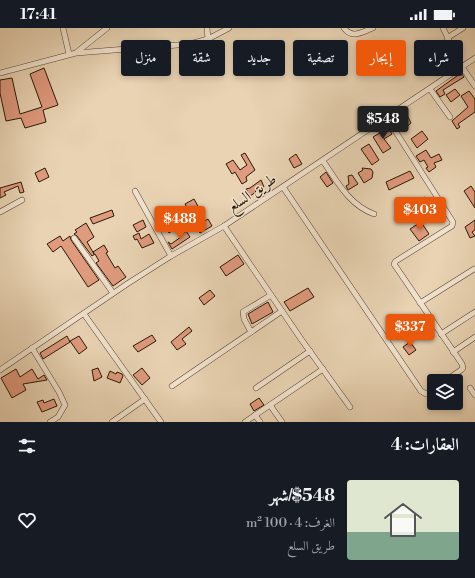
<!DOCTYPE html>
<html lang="ar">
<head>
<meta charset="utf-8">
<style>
	:root { --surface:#171b24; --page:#20242c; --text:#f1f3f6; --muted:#9ea1a6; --accent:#ea580c }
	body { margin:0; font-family:"Libre Bodoni",Amiri,serif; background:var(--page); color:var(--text); direction:rtl; height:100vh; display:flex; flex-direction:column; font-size:15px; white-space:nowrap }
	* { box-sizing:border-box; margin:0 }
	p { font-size:13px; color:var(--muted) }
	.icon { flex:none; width:22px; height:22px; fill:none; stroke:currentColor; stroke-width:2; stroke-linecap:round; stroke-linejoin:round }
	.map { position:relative; height:394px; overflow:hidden; direction:ltr }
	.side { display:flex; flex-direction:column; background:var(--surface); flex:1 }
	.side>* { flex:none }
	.banner { position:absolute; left:12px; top:12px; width:451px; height:36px; direction:rtl; display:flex; gap:8px }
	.controls { position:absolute; left:427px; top:346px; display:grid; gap:8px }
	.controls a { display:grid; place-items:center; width:36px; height:36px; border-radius:4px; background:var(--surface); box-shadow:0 2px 6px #0003; font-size:20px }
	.price { position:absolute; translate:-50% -34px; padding:0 9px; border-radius:4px; background:var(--accent); color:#fff; font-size:13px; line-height:26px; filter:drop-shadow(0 1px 2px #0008) }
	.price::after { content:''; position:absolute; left:50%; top:24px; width:12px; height:9px; margin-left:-6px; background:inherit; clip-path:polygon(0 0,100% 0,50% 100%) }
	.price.selected { background:#222; color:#fff }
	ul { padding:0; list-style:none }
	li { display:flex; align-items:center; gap:12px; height:100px; padding:0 16px }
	li span { display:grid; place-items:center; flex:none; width:112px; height:80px; border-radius:4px; color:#555 }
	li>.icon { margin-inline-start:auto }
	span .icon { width:48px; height:48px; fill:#fffc; stroke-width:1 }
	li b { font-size:17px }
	h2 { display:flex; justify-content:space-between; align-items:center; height:48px; padding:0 16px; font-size:17px }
	.tag { padding:0 14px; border-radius:4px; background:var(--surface); box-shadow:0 2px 6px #0003; font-size:14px; line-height:36px }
	.tag.selected { background:var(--accent); color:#fff }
	.status { display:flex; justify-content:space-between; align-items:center; height:28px; padding:0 20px; background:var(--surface); direction:ltr }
	.status svg { height:11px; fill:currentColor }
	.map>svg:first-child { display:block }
	.building { fill:#e09a7d; stroke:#281805 }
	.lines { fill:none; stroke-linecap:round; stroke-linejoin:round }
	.minor-casing { stroke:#584730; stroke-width:6 }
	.minor { stroke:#f1e2ce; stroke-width:5 }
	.labels { text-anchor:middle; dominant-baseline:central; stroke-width:3; stroke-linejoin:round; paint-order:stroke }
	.street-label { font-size:15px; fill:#281805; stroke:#f1e2ce }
</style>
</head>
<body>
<div class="status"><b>17:41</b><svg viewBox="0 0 49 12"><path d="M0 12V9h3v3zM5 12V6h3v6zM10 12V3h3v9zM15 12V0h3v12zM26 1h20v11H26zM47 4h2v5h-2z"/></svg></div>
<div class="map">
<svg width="475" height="394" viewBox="0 0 475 394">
	<rect width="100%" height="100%" fill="#e9d3b3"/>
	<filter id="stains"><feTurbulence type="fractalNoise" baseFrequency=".005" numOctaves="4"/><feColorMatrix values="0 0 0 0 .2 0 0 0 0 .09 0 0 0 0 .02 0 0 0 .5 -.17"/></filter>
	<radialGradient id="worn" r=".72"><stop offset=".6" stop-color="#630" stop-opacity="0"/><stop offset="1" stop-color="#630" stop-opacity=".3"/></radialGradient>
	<g class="building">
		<path d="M44,40L58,77L43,82L46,94L25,100L21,90L6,93L0,65V52L12,50L20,86L42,79L30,46Z"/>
		<path d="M461,45L464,49L443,62L445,66L440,69L436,63Z"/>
		<path d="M455,61L460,67L451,74L446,67Z"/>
		<path d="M469,63L475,71V84L458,96L460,99L457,101L452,93L468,79L461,68Z"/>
		<path d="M406,85L411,95L402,103L396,93Z"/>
		<path d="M388,100L392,106L384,111L391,120L383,125L373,109Z"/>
		<path d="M422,103L428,111L417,120L411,111Z"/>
		<path d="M369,116L379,132L372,137L361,121Z"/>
		<path d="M426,122L431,130L439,126L442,132L434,135L436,139L429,144L426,140L428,139L424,132L420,134L416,128Z"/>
		<path d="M245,125L255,142L246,149L247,153L242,156L235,144L232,146L226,136L233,132L240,142L247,137L241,127Z"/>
		<path d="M296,126L302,136L294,140L289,131Z"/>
		<path d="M45,140L49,149L39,154L35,145Z"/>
		<path d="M362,140L371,141L373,144L372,150L364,155L358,145L363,142Z"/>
		<path d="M410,143L414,150L389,162L386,154Z"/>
		<path d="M326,144L333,155L327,159L320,149Z"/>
		<path d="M352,147L358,156L348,162L346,158L349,156L348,148Z"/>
		<path d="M261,152L264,159L255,163L256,164L250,168L246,161L250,160Z"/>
		<path d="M21,154L24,164L20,165L18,158L4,164L6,167L0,170V160Z"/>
		<path d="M471,158L475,164V180L464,163Z"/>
		<path d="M425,169L429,175L419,180L414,175Z"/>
		<path d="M194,171L199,180L190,185L185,176Z"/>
		<path d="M112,182L114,188L93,196L90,190Z"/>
		<path d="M176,185L182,196L169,205L162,194Z"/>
		<path d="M195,188L199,196L208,191L212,198L200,205L191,190Z"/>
		<path d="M143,192L146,199L137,204L133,197Z"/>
		<path d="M475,192V202L472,204L475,208L470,210L465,199Z"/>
		<path d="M421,194L429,206L419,213L410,201Z"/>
		<path d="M86,195L94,209L87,214L94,226L93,224L104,217L108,224L106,225L115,240L118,238L126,249L113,258L96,235L99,233L95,226L92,228L77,208L74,206L77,204L75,202Z"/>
		<path d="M186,203L190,209L172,221L168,214L171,216L181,209L180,207Z"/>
		<path d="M139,205L141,211L149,206L154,215L142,220L137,211L135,212L133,208Z"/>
		<path d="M60,208L63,213L70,208L71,212L99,252L88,259L61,218L53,224L47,216Z"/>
		<path d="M238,227L244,236L226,248L220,239Z"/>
		<path d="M308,260L314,269L290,283L284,274Z"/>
		<path d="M210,262L215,268L204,277L199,270Z"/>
		<path d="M268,274L273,284L252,296L248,286Z"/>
		<path d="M189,299L192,303L182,311L186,316L177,322L171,314Z"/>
		<path d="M152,307L156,313L138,324L133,318Z"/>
		<path d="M67,308L70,314L43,331L40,325Z"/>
		<path d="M79,308L87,320L79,326L70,313Z"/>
		<path d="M410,314L416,322L409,327L403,319Z"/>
		<path d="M98,340L102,349L94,353L92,342Z"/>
		<path d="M142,340L150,350L142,357L133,347Z"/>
		<path d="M16,341L20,349L32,341L38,351L44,347L47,352L23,356L26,362L12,370L1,350Z"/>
		<path d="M110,343L116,346L117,344L122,346L123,348L120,355L107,350Z"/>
		<path d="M259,370L264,377L254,383L250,376Z"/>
		<path d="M54,371L57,378L42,384L37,374L43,372L44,375Z"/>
	</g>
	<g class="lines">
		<g class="minor-casing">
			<g id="minor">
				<path d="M63,0L69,26"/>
				<path d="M207,0L208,11"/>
				<path d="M344,0C352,11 362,4 373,0"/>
				<path d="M443,0L462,39L475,58"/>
				<path d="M447,10L463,0"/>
				<path d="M77,24L107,0"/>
				<path d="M0,45L76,25L190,16L208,11L229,0"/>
				<path d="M430,61L450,89"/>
				<path d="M385,91L394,101L453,194L452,198L396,233L394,236L462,336L463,340L461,342L445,353"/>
				<path d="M323,133C337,153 349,177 374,186"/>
				<path d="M283,159L421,363L426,366L434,360"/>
				<path d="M135,163L171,228"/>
				<path d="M0,184L22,172"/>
				<path d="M224,198L301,311L350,379"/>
				<path d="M74,210L113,265"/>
				<path d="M420,275L474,241"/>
				<path d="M84,286L161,394"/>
				<path d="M251,304L244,291L243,284L271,267"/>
				<path d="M441,306L475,284"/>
				<path d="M32,320L59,364L65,377L58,389L50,394"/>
				<path d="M453,324L475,309"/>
				<path d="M0,342L127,256L171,228L224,198L475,30"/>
				<path d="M172,358L282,283"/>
				<path d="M256,360L310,323"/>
				<path d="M470,360L475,367"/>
				<path d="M270,377L282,394"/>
				<path d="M255,387L260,394"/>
				<path d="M112,394L145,371"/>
				<path d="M245,394L323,341"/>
			</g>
		</g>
		<use href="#minor" class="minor"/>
	</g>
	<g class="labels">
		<g class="street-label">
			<text transform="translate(252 165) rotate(-34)">طريق السلع</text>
		</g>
	</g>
	<rect width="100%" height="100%" filter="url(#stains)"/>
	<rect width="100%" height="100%" fill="url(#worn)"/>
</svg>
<div class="controls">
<a><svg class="icon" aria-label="layers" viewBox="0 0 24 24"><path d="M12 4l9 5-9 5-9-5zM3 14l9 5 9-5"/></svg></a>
</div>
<b class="price selected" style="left:383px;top:112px">$548</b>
<b class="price" style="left:420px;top:203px">$403</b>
<b class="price" style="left:180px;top:212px">$488</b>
<b class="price" style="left:410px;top:320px">$337</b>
<div class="banner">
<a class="tag">شراء</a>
<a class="tag selected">إيجار</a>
<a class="tag">تصفية</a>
<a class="tag">جديد</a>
<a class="tag">شقة</a>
<a class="tag">منزل</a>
</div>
</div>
<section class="side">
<h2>العقارات: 4<svg class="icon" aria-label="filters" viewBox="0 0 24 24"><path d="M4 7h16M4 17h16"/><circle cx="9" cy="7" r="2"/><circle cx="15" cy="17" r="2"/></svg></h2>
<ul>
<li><span style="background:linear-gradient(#dfe7d0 65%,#7fa58c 0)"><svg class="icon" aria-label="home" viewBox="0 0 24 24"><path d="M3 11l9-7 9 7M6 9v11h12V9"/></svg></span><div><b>$548/شهر</b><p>الغرف: 4 · 100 m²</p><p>طريق السلع</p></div><svg class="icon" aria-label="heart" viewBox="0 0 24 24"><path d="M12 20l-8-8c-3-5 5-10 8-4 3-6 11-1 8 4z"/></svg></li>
</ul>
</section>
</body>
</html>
